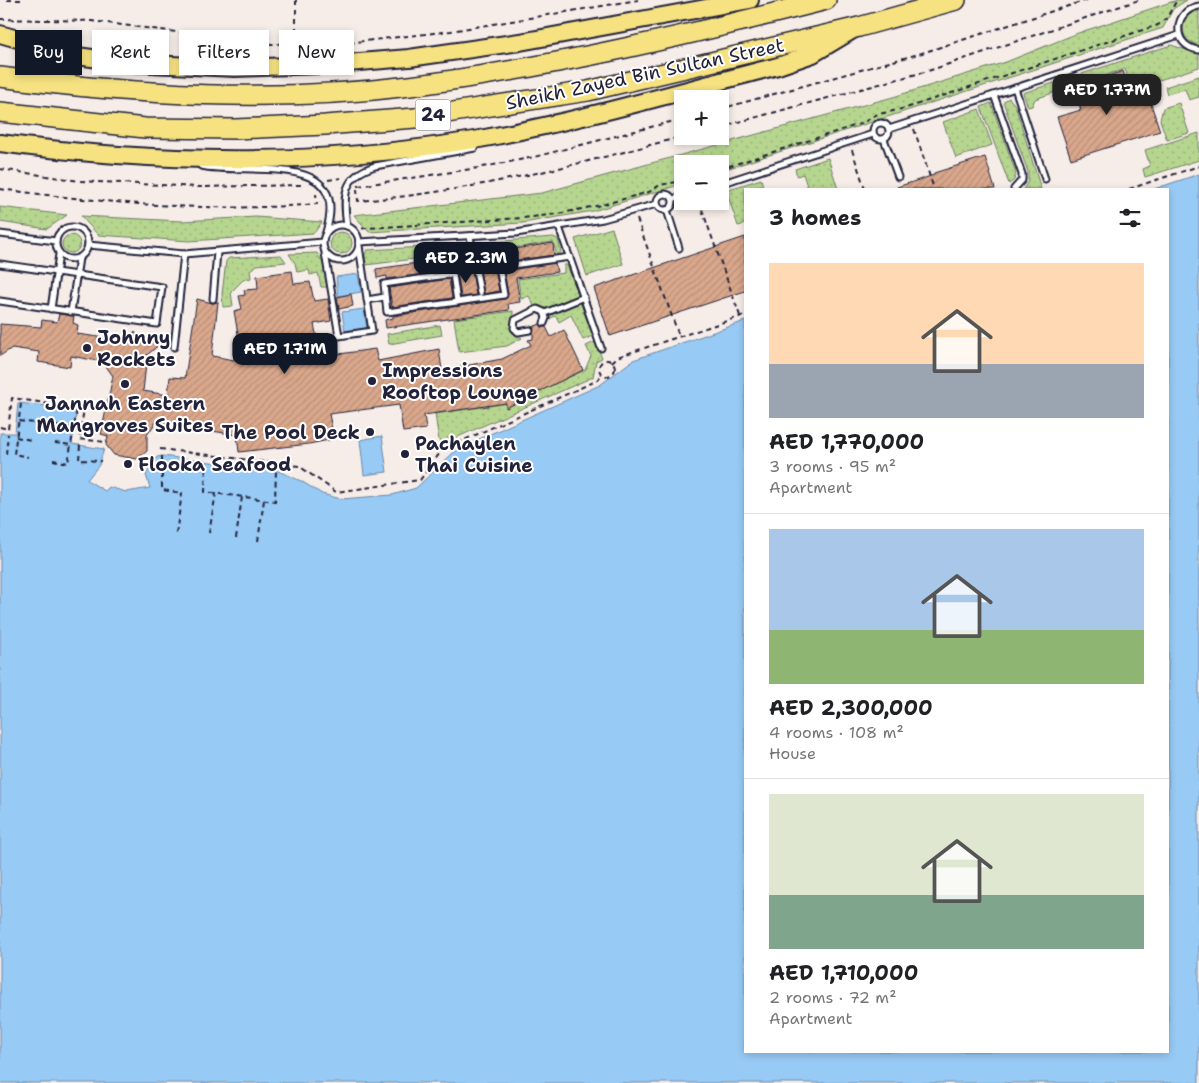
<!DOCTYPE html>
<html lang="en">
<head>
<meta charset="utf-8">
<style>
	:root { --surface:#fff; --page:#f6f6f6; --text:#202124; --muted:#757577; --line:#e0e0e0; --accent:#111827 }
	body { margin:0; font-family:"Shantell Sans",sans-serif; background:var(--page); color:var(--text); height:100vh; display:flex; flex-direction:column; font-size:19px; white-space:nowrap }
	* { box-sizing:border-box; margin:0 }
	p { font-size:16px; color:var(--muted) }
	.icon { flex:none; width:28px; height:28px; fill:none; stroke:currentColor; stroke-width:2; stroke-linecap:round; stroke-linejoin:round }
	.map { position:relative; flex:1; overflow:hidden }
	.panel { position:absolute; left:744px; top:188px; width:425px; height:865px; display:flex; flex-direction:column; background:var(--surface); border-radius:0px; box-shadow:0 2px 8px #0003 }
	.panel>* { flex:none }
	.top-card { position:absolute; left:15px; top:30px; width:475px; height:45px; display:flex; gap:10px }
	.controls { position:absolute; left:674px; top:90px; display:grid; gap:10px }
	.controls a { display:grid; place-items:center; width:55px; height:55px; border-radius:0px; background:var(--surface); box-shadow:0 2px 8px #0003; font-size:25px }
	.price { position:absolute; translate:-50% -42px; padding:0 11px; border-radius:10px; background:var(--accent); color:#fff; font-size:16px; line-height:32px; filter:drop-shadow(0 1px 2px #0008) }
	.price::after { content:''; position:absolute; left:50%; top:30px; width:15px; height:11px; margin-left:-8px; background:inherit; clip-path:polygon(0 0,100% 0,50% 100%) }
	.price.active { background:#222; color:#fff }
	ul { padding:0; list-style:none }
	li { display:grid; align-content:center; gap:10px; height:265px; padding:0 25px }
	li+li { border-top:1px solid var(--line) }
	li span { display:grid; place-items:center; height:155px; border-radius:0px; color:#555 }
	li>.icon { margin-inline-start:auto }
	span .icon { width:90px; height:90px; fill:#fffc; stroke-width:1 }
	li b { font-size:21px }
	h2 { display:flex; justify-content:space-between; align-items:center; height:60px; padding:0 25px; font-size:21px }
	.tag { padding:0 18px; border-radius:0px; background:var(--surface); box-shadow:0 2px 8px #0003; font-size:18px; line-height:45px }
	.tag.active { background:var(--accent); color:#fff }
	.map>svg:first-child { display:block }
	.grass { fill:url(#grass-dots); stroke:#6c7c65 }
	.water { fill:#97caf4; stroke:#6887aa }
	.building { fill:url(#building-hatch); stroke:#22223b }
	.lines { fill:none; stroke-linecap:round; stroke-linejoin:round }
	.lane-casing { stroke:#22223b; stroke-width:9 }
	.primary-casing { stroke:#22223b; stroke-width:20 }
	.highway-casing { stroke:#22223b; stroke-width:22 }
	.path { stroke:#22223b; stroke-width:2; stroke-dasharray:5 4; stroke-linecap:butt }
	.lane { stroke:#fff; stroke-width:5 }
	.primary { stroke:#f7e281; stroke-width:16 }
	.highway { stroke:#f7e281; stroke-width:19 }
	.poi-dot { fill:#22223b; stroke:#fff; stroke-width:2 }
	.labels { text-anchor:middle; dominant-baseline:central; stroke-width:4; stroke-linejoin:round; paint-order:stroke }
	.shield { fill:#fff; stroke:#646476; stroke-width:1 }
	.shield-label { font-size:18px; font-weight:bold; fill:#22223b }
	.street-label { font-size:19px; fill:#22223b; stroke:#fff }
	.poi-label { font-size:19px; font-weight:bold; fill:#22223b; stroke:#fff; text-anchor:start }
</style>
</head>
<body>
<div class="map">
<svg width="1199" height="1083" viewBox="0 0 1199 1083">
	<defs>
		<pattern id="grass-dots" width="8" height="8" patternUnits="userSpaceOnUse" patternTransform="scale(1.25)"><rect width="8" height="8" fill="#b6d68f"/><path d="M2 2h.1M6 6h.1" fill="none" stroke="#9cb77c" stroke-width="1.8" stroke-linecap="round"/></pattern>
		<pattern id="building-hatch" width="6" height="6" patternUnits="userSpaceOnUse" patternTransform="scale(1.25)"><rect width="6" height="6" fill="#d9a78b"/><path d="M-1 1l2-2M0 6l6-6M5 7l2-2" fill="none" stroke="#ba8f79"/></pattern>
	</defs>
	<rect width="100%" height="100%" fill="#f7ede8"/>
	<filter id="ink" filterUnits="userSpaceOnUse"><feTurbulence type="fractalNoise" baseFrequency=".02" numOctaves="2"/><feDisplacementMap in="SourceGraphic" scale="10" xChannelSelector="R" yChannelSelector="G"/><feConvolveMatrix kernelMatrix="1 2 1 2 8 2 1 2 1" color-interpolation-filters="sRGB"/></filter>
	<g filter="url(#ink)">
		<g class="grass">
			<path d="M1177,0H1187L1173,9L1163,28L720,171V164H682V184L593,211L523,223L369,232L354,215L542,193L893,97L1006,62L1078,33Z"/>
			<path d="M1199,11V46L1187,40C1179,27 1184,13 1199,11Z"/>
			<path d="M1171,45L1199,54V67L1132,89L1125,69L1035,99L1032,106L1028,107L1023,93Z"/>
			<path d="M1199,76V97L1189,100L1185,89L1167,94L1165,87Z"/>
			<path d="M1009,98L1015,105L1041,189H1023L1028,182V172L1004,104V101Z"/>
			<path d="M991,103L1016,173L1014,180L1009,184L981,107Z"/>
			<path d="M1179,103L1189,133L1167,140L1160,120L1163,108Z"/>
			<path d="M979,109L992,145L956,158L943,122Z"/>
			<path d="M1199,133V160L1145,177L1143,169L1150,166L1145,150Z"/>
			<path d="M828,158L838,189H808L803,174L797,176L795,169Z"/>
			<path d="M761,179L763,186L745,189V224L738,226L726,190Z"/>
			<path d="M0,207L67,215L47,229L0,222Z"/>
			<path d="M81,216L182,221L256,217L322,222L314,233L189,241L98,235Z"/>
			<path d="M612,228L623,264L587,276L575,239Z"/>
			<circle cx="341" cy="243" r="11"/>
			<circle cx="71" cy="244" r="9"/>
			<path d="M553,237L558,239L561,252L557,255L553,242L495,251L496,265L481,268L478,246L480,243Z"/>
			<path d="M464,245L468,266L456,268L454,254L366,265L365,255L367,250Z"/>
			<path d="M317,253L323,263L327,287H321L318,273L310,275L309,270L297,272L295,263L289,254Z"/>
			<path d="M281,255L286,262L257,265L250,270L251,278L243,280L231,292L233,306L223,307L222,294L226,261L229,258Z"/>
			<path d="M564,265H567L579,296L548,309L534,306L529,296L521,299L518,279L564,273Z"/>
			<path d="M580,302L593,336L583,340L571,315L559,322L556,316L548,319L551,315Z"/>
			<path d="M513,311C513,324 508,330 522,338L507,346L459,352L454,319Z"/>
			<path d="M440,325L442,335L389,344L387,334Z"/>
			<path d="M595,342L602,358L596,361L593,377L451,440L439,441L435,414L515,402L585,370L591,356L586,346Z"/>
		</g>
		<g class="water">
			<path d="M1199,174V1083H0V433H15L18,403L77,409L72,444L104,449L99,465L87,480L105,491L109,487L126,492L150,488L146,475L157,457L162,456L276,470L301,481L322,494L341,499L392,495L416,488L453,453L479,439L600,385L633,360L745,321V1051H1168V189H1154Z"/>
			<path d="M358,274L361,292L338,296L336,277Z"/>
			<path d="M364,309L367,328L345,331L342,312Z"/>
			<path d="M382,436L387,472L364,475L360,440Z"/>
		</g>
		<g class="building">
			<path d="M1123,71L1131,94L1146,89L1160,131L1071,159L1057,117L1081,110L1074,88Z"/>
			<path d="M985,157L995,189H897V187L934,175V173Z"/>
			<path d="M745,237V291L610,336L594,288Z"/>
			<path d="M553,243L554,255L497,263L495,252Z"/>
			<path d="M452,258L454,270L387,279V276L377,278L376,269Z"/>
			<path d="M555,263L557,272L516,278L520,302L508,304L509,310L386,328L385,320L393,318V316L505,299L508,294L504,271Z"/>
			<path d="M495,268L499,291L484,294L480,270Z"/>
			<path d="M292,271L294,284L310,282L314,301L328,299L331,321L314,324L320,353L338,351L339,354L375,349L378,361L439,349L442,370L502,359L531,345L528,340L533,339V327L540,324L542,327H546L551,337L564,330L583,370L506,408V403L424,415L426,429L403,432L399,405L329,414L334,439L309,444L239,452L237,435L156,422L147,435V451L137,459L114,455L106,445L108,436L101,434L113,376L103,362L71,356L70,367L38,362L39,352L12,348L0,356V324L41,327L42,320L57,322L59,314L74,316L73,323L78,325L77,334L119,340L135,332L142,341L153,335L161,343L147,355L143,391L168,395L170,377L185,378L197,299L212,303L218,302L212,356L234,360L240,346L234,311L242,309L239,296L245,295L244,290L258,289L257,276Z"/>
			<path d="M468,271H472L476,295L461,297L457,272Z"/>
			<path d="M449,279L452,298L392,307L389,288Z"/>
			<path d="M351,294L353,306L339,309L337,297Z"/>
		</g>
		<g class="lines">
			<g class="lane-casing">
				<g id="lane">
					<path d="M1199,6C1173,10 1171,47 1199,50"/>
					<path d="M1015,88L1045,179"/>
					<path d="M994,95L1022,174V180L1014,189"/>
					<circle cx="881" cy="131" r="8"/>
					<path d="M889,129L1179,35"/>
					<path d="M884,139L898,177"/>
					<path d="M201,166C247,176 352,149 326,232"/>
					<path d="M720,184L873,134"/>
					<circle cx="665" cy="202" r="8"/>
					<path d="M673,199L682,196"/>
					<path d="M667,210L679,248"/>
					<circle cx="341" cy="243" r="18"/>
					<path d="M347,226C343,197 342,176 375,166L475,148"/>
					<circle cx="72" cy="243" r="16"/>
					<path d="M559,227L601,348"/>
					<path d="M0,234L56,241"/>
					<path d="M470,236L480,293"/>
					<path d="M359,242L516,233L603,219L657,204"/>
					<path d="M88,245L184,254L323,242"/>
					<path d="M325,253L339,336L372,331L359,246"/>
					<path d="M0,264L162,287L157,324L0,301"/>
					<path d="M453,274L457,302L387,312L384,284Z"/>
					<path d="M213,299L217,252"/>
					<path d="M367,300L385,297"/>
					<path d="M457,302L504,295L499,267L570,257"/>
					<path d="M51,309L59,254"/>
					<path d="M71,312L79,258"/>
					<path d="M545,313L584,297"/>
					<path d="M530,330L518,332L514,328L515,320L537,309L544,312L546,318L544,323"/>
					<path d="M174,347L184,254"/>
				</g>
			</g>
			<g class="primary-casing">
				<g id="primary">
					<path d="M0,34L77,56L129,63L235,68L322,65L409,58L520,42L750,0"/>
					<path d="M0,143C157,164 317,166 474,140C577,122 677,92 778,66L813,54L853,30"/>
				</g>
			</g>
			<g class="highway-casing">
				<g id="highway">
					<path d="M0,77C136,95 274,103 410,86C550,68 689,35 826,0"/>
					<path d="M0,112L145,128L236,129L325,125L415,118L588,91L859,27L956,0"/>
				</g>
			</g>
			<g class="path">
				<path d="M7,0H21"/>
				<path d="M296,0V44"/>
				<path d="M0,19L92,21L268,44L347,43L451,31L638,0"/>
				<path d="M720,109L922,53L1087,0"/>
				<path d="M720,127L928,71L1139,0"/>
				<path d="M914,129L934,189"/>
				<path d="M852,150L865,189"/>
				<path d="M0,169L80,181L200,187L302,185"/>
				<path d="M720,169L863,123L875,115L906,108L1158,25L1166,19L1177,0"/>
				<path d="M328,180L341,178"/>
				<path d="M358,186L478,168L534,157L682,119"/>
				<path d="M0,189C104,203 212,213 317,204L316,194"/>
				<path d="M357,189L358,201C470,192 577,165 684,136"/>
				<path d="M1129,189L1199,166"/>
				<path d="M699,201L740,316"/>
				<path d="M637,219L679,336"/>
				<path d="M353,229L523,218L558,214L605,204L649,192L660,185L682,181"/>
				<circle cx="607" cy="368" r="8"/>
				<path d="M612,362L617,357L745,315"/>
				<path d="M21,404L14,454L28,457"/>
				<path d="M19,421L34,423"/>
				<path d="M57,426L73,428"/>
				<path d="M0,427L8,429L12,398L84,409L79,439L106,442"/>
				<path d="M16,437L31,440"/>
				<path d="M55,443L71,445"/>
				<path d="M80,445L79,460L101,461"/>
				<path d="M160,449L299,466L336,492L420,480L442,450L596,381L602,375"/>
				<path d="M6,454L8,434"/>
				<path d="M162,456V490L182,493L176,534"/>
				<path d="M53,460L68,463L77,409"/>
				<path d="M206,461L205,492L275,501L276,470"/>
				<path d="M209,533L216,493"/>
				<path d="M236,538L242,497"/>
				<path d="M258,541L264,500"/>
			</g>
			<use href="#lane" class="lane"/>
			<use href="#primary" class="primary"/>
			<use href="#highway" class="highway"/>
		</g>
	</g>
	<g class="poi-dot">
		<circle cx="87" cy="348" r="5"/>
		<circle cx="372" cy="381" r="5"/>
		<circle cx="125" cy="384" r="5"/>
		<circle cx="370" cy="432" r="5"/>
		<circle cx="405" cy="454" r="5"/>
		<circle cx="128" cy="464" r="5"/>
	</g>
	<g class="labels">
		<rect class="shield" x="415.5" y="99.5" width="35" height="31" rx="4"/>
		<g class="shield-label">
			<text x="433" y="115">24</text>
		</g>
		<g class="street-label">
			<text transform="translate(645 74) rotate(-12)">Sheikh Zayed Bin Sultan Street</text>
		</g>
		<g class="poi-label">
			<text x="97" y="337">Johnny<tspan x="97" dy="22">Rockets</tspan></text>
			<text x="382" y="370">Impressions<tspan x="382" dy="22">Rooftop Lounge</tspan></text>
			<text x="125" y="403" text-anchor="middle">Jannah Eastern<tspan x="125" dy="22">Mangroves Suites</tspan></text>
			<text x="360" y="432" text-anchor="end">The Pool Deck</text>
			<text x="415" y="443">Pachaylen<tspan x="415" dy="22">Thai Cuisine</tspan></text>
			<text x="138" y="464">Flooka Seafood</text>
		</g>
	</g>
</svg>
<div class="controls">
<a>+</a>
<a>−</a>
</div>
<b class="price active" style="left:1107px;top:116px">AED 1.77M</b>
<b class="price" style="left:466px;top:284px">AED 2.3M</b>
<b class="price" style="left:285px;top:375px">AED 1.71M</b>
<div class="top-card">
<a class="tag active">Buy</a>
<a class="tag">Rent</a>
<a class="tag">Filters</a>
<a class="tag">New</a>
</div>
<section class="panel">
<h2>3 homes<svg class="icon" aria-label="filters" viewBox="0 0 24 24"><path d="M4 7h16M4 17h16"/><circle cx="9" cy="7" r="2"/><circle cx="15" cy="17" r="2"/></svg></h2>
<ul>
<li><span style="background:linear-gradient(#ffd9b3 65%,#9aa5b1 0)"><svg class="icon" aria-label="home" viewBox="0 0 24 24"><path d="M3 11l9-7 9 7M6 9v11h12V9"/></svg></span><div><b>AED 1,770,000</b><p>3 rooms · 95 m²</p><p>Apartment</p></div></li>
<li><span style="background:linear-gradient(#a9c7e8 65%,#8fb573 0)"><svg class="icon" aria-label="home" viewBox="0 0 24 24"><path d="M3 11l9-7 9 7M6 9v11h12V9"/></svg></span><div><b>AED 2,300,000</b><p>4 rooms · 108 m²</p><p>House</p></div></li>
<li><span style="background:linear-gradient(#dfe7d0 65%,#7fa58c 0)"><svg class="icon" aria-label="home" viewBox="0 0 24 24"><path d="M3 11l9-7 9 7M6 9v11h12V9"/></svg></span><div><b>AED 1,710,000</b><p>2 rooms · 72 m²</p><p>Apartment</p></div></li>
</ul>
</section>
</div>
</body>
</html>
